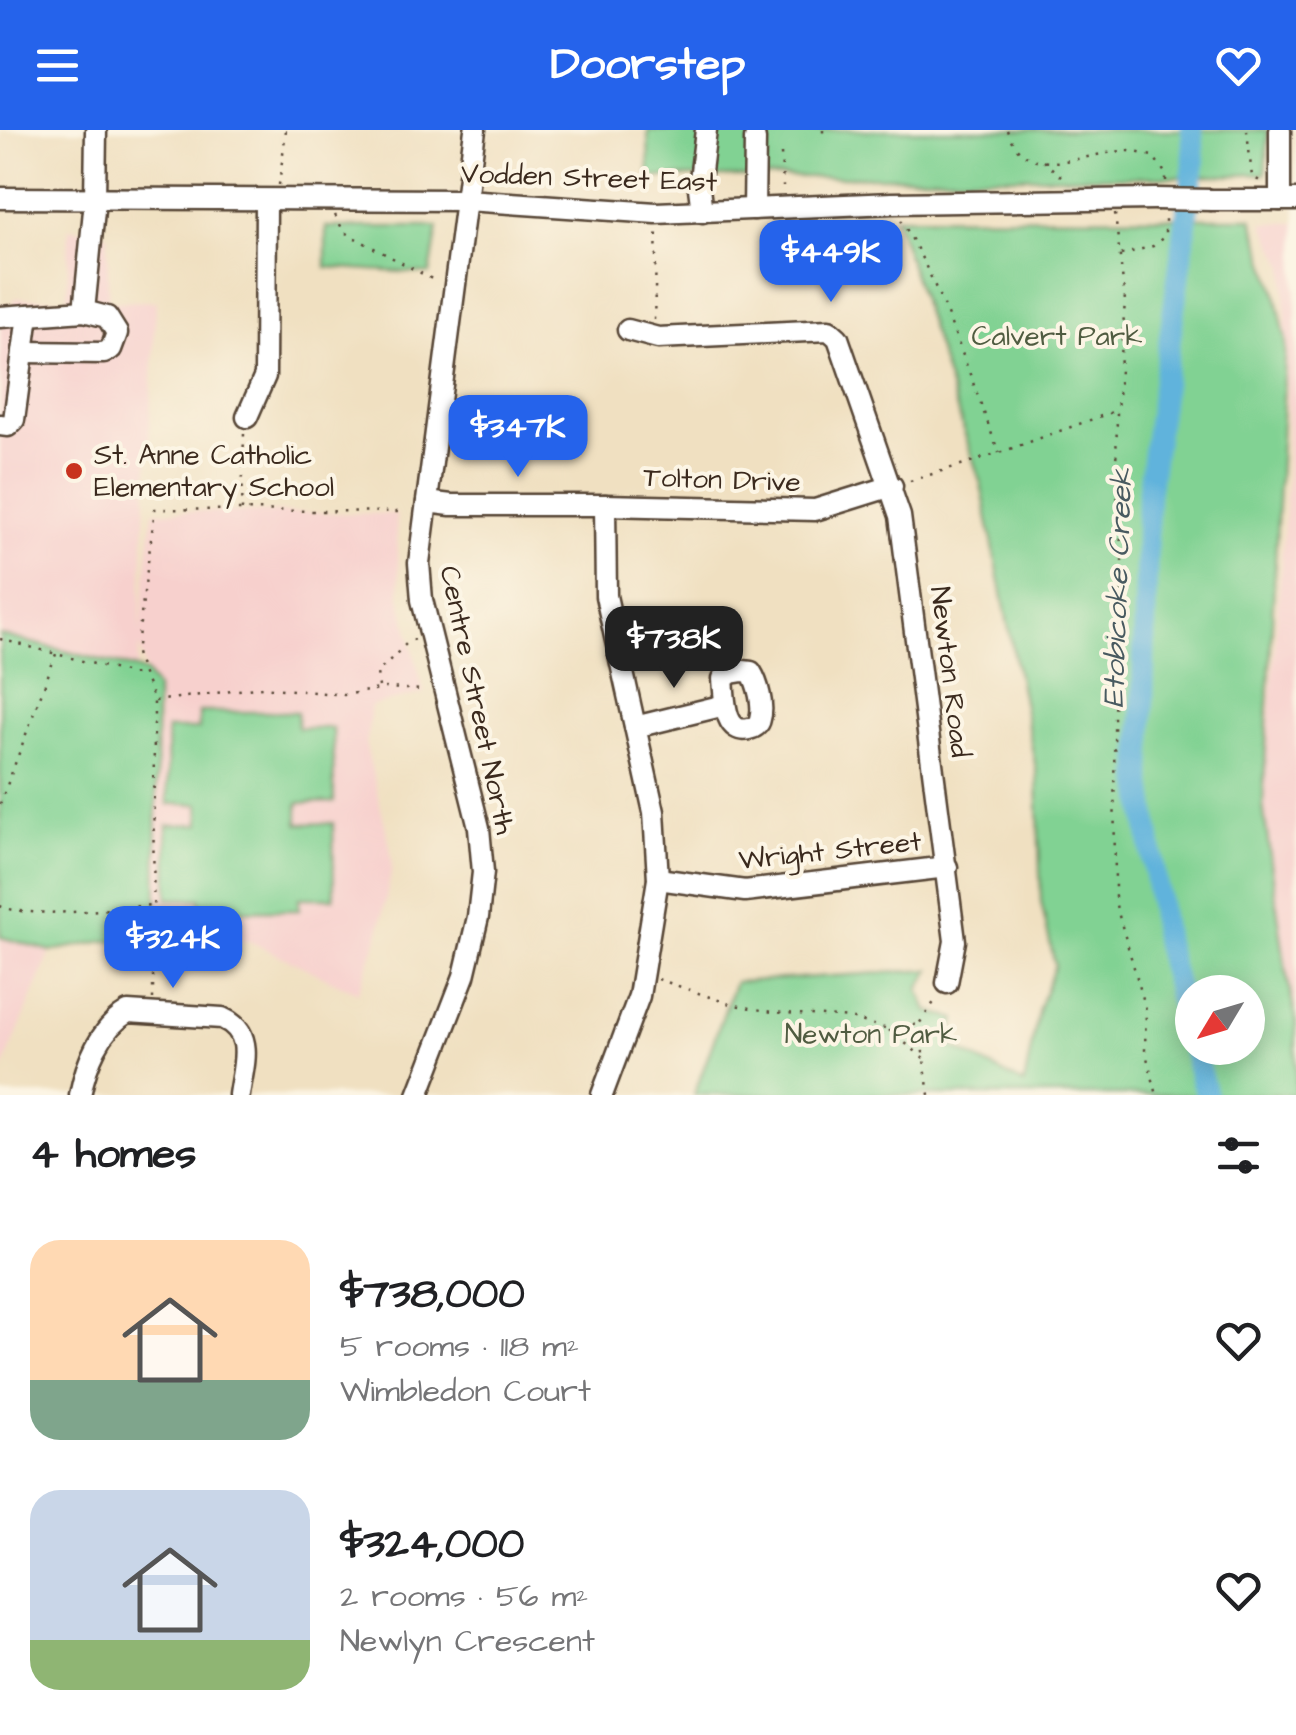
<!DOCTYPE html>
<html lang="en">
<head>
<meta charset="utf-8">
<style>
	:root { --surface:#fff; --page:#f2f2f2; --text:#202124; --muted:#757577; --accent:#2563eb }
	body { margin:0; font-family:"Architects Daughter",sans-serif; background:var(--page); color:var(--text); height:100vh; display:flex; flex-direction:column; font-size:38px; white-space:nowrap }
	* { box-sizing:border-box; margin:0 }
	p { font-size:32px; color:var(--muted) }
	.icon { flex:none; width:55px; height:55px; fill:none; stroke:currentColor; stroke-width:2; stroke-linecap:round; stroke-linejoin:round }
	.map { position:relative; height:965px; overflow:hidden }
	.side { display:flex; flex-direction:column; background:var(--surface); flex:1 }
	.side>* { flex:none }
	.needle { width:65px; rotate:232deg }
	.fabs { position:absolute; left:1175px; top:845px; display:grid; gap:20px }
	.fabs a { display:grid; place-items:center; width:90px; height:90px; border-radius:50%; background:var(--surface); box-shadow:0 5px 25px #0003; font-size:50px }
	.price { position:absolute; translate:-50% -85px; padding:0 22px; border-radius:20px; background:var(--accent); color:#fff; font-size:32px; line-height:65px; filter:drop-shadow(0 2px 5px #0008) }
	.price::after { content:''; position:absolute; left:50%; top:60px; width:30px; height:22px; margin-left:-15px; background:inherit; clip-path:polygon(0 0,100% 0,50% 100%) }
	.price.on { background:#222; color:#fff }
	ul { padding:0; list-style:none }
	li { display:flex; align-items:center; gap:30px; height:250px; padding:0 30px }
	li span { display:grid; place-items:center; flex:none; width:280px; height:200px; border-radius:30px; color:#555 }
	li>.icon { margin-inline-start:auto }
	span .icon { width:120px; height:120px; fill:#fffc; stroke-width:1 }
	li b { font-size:42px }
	h2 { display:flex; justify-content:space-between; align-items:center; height:120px; padding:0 30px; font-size:42px }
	header { display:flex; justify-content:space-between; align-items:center; height:130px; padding:0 30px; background:var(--accent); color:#fff; font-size:45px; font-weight:800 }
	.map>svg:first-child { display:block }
	.built { fill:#f7d0cd }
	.green { fill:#81d293; stroke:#5e7e58; stroke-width:2.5; fill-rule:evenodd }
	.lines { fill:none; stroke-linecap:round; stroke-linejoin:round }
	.river { stroke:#60b3dc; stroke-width:22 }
	.minor-casing { stroke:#564536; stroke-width:25 }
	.path { stroke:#564536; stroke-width:2.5; stroke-dasharray:2.5 8; stroke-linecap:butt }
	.minor { stroke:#fff; stroke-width:20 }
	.minor-bridge-casing { stroke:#564536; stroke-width:25; stroke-linecap:butt }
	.minor-bridge { stroke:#fff; stroke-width:20 }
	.poi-dot { fill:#c8321e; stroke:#fcf5e5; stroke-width:4 }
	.labels { text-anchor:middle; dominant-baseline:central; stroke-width:8; stroke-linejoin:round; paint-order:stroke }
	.street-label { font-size:28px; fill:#3b2a1e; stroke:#fcf5e5 }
	.park-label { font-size:28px; fill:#505c41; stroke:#fcf5e5 }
	.poi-label { font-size:28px; fill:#3b2a1e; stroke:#fcf5e5; text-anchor:start }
	.water-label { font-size:30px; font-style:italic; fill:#485a60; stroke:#fcf5e5 }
</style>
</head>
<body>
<header><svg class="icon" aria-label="menu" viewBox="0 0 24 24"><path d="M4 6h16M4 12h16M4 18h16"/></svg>Doorstep<svg class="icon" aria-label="heart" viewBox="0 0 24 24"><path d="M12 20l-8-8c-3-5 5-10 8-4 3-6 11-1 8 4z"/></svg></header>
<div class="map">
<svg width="1296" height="965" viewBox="0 0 1296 965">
	<rect width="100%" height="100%" fill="#fcf5e5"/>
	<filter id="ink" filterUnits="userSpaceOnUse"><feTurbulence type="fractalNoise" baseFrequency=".01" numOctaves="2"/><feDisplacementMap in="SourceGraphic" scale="20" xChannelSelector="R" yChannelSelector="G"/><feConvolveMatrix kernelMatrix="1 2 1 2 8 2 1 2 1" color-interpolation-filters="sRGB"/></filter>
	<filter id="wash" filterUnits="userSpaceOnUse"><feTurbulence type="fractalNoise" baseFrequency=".0048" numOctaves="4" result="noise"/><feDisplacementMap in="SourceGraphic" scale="40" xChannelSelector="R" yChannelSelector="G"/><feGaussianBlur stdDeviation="2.25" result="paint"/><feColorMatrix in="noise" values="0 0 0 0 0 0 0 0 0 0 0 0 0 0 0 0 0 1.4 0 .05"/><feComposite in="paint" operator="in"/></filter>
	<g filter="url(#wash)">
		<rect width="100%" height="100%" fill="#f0e0c1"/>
		<g class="built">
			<path d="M1263,93H1296V889L1286,841L1263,675L1287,353L1285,137Z"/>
			<path d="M69,98L108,104V172L156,171L139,508L153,381L396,384L400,467L424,563L371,576L366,616L390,716L392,738L378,807L358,863L249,811L157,810L158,581L156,558L146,543L139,516L137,540L0,508V174H13L14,168L67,170Z"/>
			<path d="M0,807L51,821L0,946Z"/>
		</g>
		<g class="green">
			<path d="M648,0H1190L1192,39V0H1268L1265,44L1192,47H649Z"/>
			<path d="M895,87L1252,88L1275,159L1286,211L1263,675L1286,841L1296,889V965H694L735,852L931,840L919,859L928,881L956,889L950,915L1024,954L1039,878L1055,835L1041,772L1037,644L981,354ZM1192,862H1248V918H1192Z"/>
			<path d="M326,97H438L430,144L326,137Z"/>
			<path d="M0,505L133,538L146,543L156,558L157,810L105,811L51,821L0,807Z"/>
			<path d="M199,582H297L298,598H333L334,672L298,673V694L333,693L334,768H299V780L200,781V769H168L167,695L200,694L199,674H168L167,599H199Z"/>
		</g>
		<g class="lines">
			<g class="river">
				<path d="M1192,0L1194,34L1148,366L1141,647L1165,814L1192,915"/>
				<path d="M1193,918L1206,965"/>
			</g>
		</g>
	</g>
	<g filter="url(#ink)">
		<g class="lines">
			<g class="minor-casing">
				<g id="minor">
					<path d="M0,68L466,70L656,83L892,73L1155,69"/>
					<path d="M1212,70H1296"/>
					<path d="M1280,70V0"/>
					<path d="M754,79L755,9"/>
					<path d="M702,82L699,58L706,0"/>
					<path d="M84,181L95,70L96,0"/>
					<path d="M0,187L84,181L107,187L117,203L111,219L104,223L23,222"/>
					<path d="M628,200L658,208L829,200L838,208L900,386L955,811L947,853"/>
					<path d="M247,287L265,246L266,71"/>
					<path d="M0,295L8,296L14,290L28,185"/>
					<path d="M427,372L451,375H605L815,380L892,356"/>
					<path d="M743,541L751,542C758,553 764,576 760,589C759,595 754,598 749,599C723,605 725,566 723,549L731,543Z"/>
					<path d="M635,597L725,575"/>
					<path d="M658,749L745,761L947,737"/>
					<path d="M80,965C86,934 100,898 128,882L222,888C256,903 243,935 239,965"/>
					<path d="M418,965L464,846L478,787L483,742L479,698L422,470L419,433L475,0"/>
					<path d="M602,965L639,866L658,749L654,682L606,466L605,375"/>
				</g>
			</g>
			<g class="path">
				<path d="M823,0V4"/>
				<path d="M1007,0C1026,57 1088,20 1129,21C1137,22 1146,25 1153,26L1166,44V54"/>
				<path d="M1247,0L1252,47L1260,51"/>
				<path d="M781,24L783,57"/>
				<path d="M1043,31L1067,51"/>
				<path d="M279,55L286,0"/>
				<path d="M1115,84L1125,171L1117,281L1116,345L1122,431L1114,582L1115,772L1146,879L1145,920L1157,965"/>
				<path d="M335,85L344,102L432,149"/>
				<path d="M901,90C944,162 969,245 999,323"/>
				<path d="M1121,125L1153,116L1165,106V87"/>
				<path d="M654,190L657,98"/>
				<path d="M910,351L999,323L1115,281"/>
				<path d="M242,380L244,303"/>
				<path d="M0,509L139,546"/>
				<path d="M379,557L377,543L409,511L416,509"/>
				<path d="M155,571L262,557L344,565L385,558L425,560"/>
				<path d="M0,674L56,524"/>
				<path d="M0,776C33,790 113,778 152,775"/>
				<path d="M658,849L730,874L772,882L850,888L888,899L919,894"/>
				<path d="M153,869L154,571C148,553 140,542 136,523L155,379L399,382"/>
				<path d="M889,900L925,929"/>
				<path d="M929,965L919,894L937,868"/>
			</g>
			<use href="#minor" class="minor"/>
			<g class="minor-bridge-casing">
				<path id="minor-bridge" d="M1155,69L1212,70"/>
			</g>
			<use href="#minor-bridge" class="minor-bridge"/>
		</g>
	</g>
	<circle class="poi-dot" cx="74" cy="341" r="10"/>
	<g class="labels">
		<g class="street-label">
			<text transform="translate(589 48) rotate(2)">Vodden Street East</text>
			<text transform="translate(722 350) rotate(2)">Tolton Drive</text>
			<text transform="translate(950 542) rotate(83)">Newton Road</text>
			<text transform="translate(477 570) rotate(78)">Centre Street North</text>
			<text transform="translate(830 721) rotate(-6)">Wright Street</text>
		</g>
		<g class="park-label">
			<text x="1057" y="206">Calvert Park</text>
			<text x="871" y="904">Newton Park</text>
		</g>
		<g class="poi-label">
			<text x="94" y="325">St. Anne Catholic<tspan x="94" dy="32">Elementary School</tspan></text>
		</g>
		<g class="water-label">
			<text transform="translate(1118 458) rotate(-88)">Etobicoke Creek</text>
		</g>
	</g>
</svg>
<div class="fabs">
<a><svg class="needle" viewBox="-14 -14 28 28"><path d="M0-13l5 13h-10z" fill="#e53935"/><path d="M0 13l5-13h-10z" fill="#757577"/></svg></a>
</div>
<b class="price" style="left:831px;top:175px">$449K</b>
<b class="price" style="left:518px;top:350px">$347K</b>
<b class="price on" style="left:674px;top:561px">$738K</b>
<b class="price" style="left:173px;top:861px">$324K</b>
</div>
<section class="side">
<h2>4 homes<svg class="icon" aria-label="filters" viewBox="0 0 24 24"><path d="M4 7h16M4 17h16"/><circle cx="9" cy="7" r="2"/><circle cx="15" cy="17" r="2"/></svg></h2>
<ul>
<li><span style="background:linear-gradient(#ffd9b3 70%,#7fa58c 0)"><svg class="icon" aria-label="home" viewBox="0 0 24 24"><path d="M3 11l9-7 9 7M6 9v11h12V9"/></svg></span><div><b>$738,000</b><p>5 rooms · 118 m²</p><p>Wimbledon Court</p></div><svg class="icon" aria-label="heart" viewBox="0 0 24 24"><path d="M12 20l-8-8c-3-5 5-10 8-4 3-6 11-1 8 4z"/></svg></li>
<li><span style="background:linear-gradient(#c9d6e8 75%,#8fb573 0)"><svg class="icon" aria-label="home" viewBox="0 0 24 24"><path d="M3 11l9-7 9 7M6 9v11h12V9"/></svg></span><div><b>$324,000</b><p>2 rooms · 56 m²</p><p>Newlyn Crescent</p></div><svg class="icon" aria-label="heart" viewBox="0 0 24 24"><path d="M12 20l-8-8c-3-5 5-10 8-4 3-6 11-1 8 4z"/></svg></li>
</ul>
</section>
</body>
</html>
